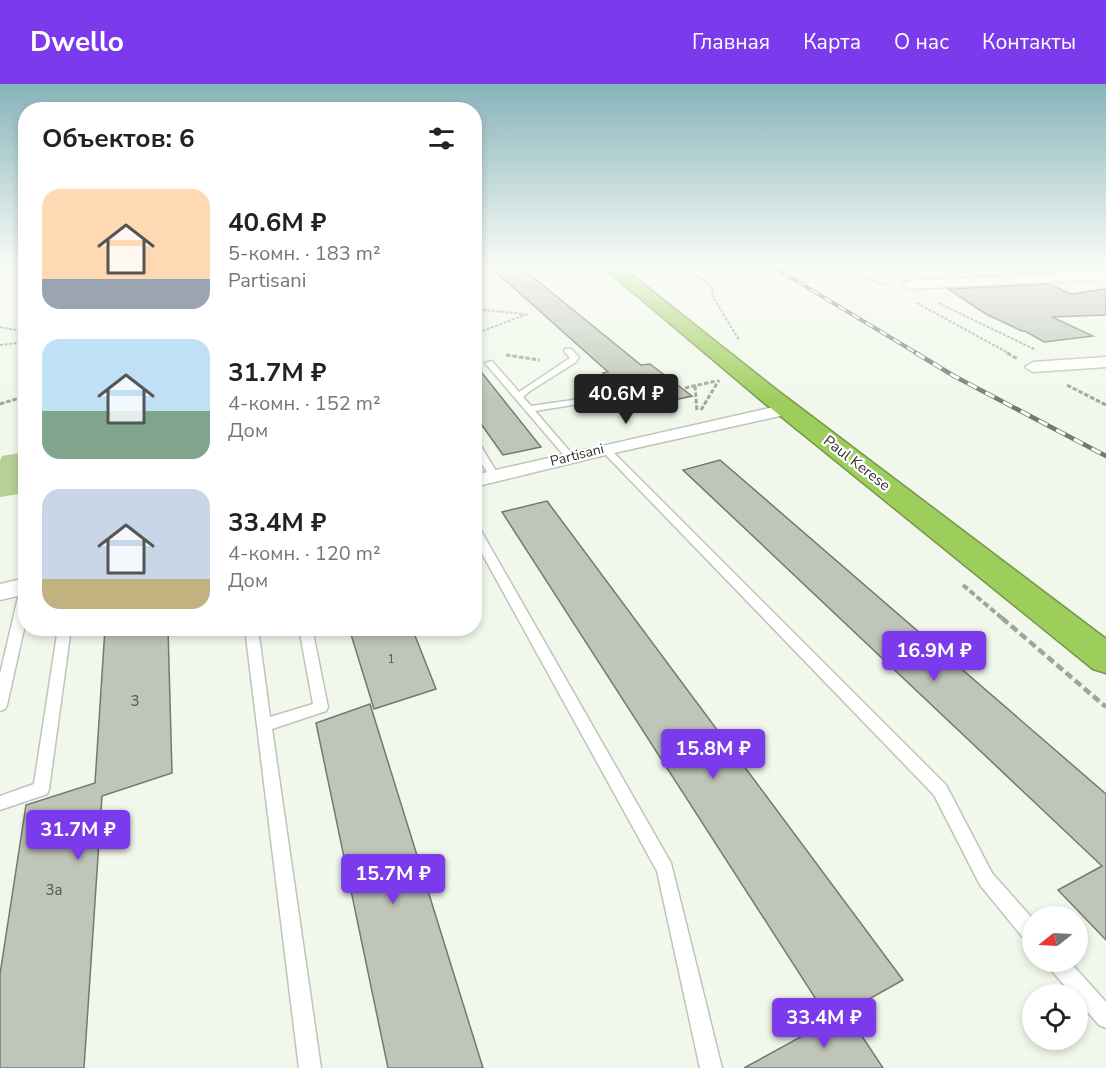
<!DOCTYPE html>
<html lang="ru">
<head>
<meta charset="utf-8">
<style>
	:root { --surface:#fff; --page:#f2f2f2; --text:#222; --muted:#767676; --accent:#7c3aed }
	body { margin:0; font-family:"Nunito Sans",sans-serif; background:var(--page); color:var(--text); height:100vh; display:flex; flex-direction:column; font-size:22px; white-space:nowrap }
	* { box-sizing:border-box; margin:0 }
	p { font-size:20px; color:var(--muted) }
	.icon { flex:none; width:33px; height:33px; fill:none; stroke:currentColor; stroke-width:2; stroke-linecap:round; stroke-linejoin:round }
	.map { position:relative; flex:1; overflow:hidden }
	.side { position:absolute; left:18px; top:18px; width:464px; height:534px; display:flex; flex-direction:column; background:var(--surface); border-radius:24px; box-shadow:0 3px 9px #0003 }
	.side>* { flex:none }
	.needle { width:39px; rotate:252deg }
	.controls { position:absolute; left:1022px; top:822px; display:grid; gap:12px }
	.controls a { display:grid; place-items:center; width:66px; height:66px; border-radius:50%; background:var(--surface); box-shadow:0 3px 9px #0003; font-size:30px }
	.price { position:absolute; translate:-50% -51px; padding:0 14px; border-radius:6px; background:var(--accent); color:#fff; font-size:20px; line-height:39px; filter:drop-shadow(0 2px 3px #0008) }
	.price::after { content:''; position:absolute; left:50%; top:36px; width:18px; height:14px; margin-left:-9px; background:inherit; clip-path:polygon(0 0,100% 0,50% 100%) }
	.price.active { background:#222; color:#fff }
	ul { padding:0; list-style:none }
	li { display:flex; align-items:center; gap:18px; height:150px; padding:0 24px }
	li span { display:grid; place-items:center; flex:none; width:168px; height:120px; border-radius:18px; color:#555 }
	li>.icon { margin-inline-start:auto }
	span .icon { width:72px; height:72px; fill:#fffc; stroke-width:1 }
	li b { font-size:26px }
	h2 { display:flex; justify-content:space-between; align-items:center; height:72px; padding:0 24px; font-size:26px }
	header { display:flex; align-items:center; gap:36px; box-sizing:border-box; height:84px; padding:0 30px; background:var(--accent); color:#fff }
	header strong { font-size:28px }
	nav { display:flex; gap:33px; margin-inline-start:auto; font-size:21px }
	.map>svg:first-child { display:block }
	.green { fill:#b5d195 }
	.building { fill:#bfc5b9; stroke:#73796e; stroke-width:1.5 }
	.lines { fill:none; stroke-linecap:round; stroke-linejoin:round }
	.lane-casing { stroke:#bec5b8; stroke-width:3 }
	.street-casing { stroke:#bec5b8; stroke-width:3 }
	.highway-casing { stroke:#76974a; stroke-width:3 }
	.path-far3 { stroke:#9fa59b; stroke-width:2; stroke-dasharray:3 1.5; stroke-linecap:butt }
	.path-far2 { stroke:#9fa59b; stroke-width:3; stroke-dasharray:4.5 2; stroke-linecap:butt }
	.path-far1 { stroke:#9fa59b; stroke-width:4; stroke-dasharray:6 3; stroke-linecap:butt }
	.path { stroke:#9fa59b; stroke-width:4.5; stroke-dasharray:8 4; stroke-linecap:butt }
	.lane { fill:#fff; fill-rule:evenodd }
	.street { fill:#fff; fill-rule:evenodd }
	.highway { fill:#9dcd5a; fill-rule:evenodd }
	.rail-far1-casing { stroke:#747871; stroke-width:4 }
	.rail-casing { stroke:#747871; stroke-width:4.5 }
	.rail-far1 { stroke:#fff; stroke-width:2; stroke-dasharray:8; stroke-linecap:butt }
	.rail { stroke:#fff; stroke-width:3; stroke-dasharray:10; stroke-linecap:butt }
	.labels { text-anchor:middle; dominant-baseline:central; stroke-width:4.5; stroke-linejoin:round; paint-order:stroke }
	.number-label { font-size:12px; fill:#535750 }
	.far-street-label { font-size:14px; fill:#2f322d; stroke:#fff }
	.street-label { font-size:15px; fill:#2f322d; stroke:#fff }
	.near-number-label { font-size:15px; fill:#535750 }
</style>
</head>
<body>
<header>
<strong>Dwello</strong>
<nav><a>Главная</a><a>Карта</a><a>О нас</a><a>Контакты</a></nav>
</header>
<div class="map">
<svg width="1106" height="984" viewBox="0 0 1106 984">
	<rect width="100%" height="100%" fill="#f1f8eb"/>
	<path class="green" d="M25,368V409L0,413V377L2,372Z"/>
	<g class="building">
		<path d="M488,181H518L641,281L650,280L692,312L642,323L603,289L608,288Z"/>
		<path d="M1049,200L1071,210L1106,205V231L1052,233L1093,252L1044,258L1025,247H1022L986,230L948,205Z"/>
		<path d="M474,279L541,363L503,371L474,330Z"/>
		<path d="M720,376L1106,710V856L1058,806L1102,782L683,386Z"/>
		<path d="M547,417L903,896L830,937L502,428Z"/>
		<path d="M105,544H168L172,689L102,712L84,984H0V890L26,721L95,699Z"/>
		<path d="M349,544H412L436,605L374,625Z"/>
		<path d="M370,620L483,984H388L316,639Z"/>
		<path d="M846,928L883,984H744Z"/>
	</g>
	<g class="lines">
		<g class="lane-casing">
			<g id="lane">
				<path d="M0,181H26V183L0,184Z"/>
				<path d="M565,265H571L579,273L576,278L530,307L523,313L531,322L594,313L595,315L591,318L535,327L573,371L575,373L570,376L567,375L485,279L492,277L519,308L570,274L564,267Z"/>
				<path d="M474,356L479,359L499,392L498,394H490L489,392L474,367Z"/>
				<path d="M605,362L608,363L946,701L992,789L1032,834V859L1025,856L980,801L934,711L602,367L600,365Z"/>
				<path d="M474,442L480,445L671,779L722,984H700L657,787L474,455Z"/>
				<path d="M26,501V536L7,621L5,625L0,627V590L20,505Z"/>
				<path d="M58,544H71L49,705L47,710L0,726V712L34,700Z"/>
				<path d="M245,544H258L270,633L313,620L299,544H312L328,623L326,627L272,645L321,984H299Z"/>
				<path d="M1047,878H1070L1106,918V944L1099,941L1077,916V910H1072L1050,885Z"/>
			</g>
		</g>
		<g class="street-casing">
			<g id="street">
				<path d="M1106,187V195L908,205L902,201L908,197Z"/>
				<path d="M1106,273V283L1033,288L1025,283L1033,278Z"/>
				<path d="M787,320L793,321L796,325L793,329L605,371L474,403V391Z"/>
				<path d="M26,494V510L0,516V500Z"/>
			</g>
		</g>
		<g class="highway-casing">
			<path id="highway" d="M601,181H619L778,307L1106,555V589L1093,585L762,317Z"/>
		</g>
		<g class="path-far3">
			<path d="M682,181L713,204L712,211L739,256"/>
			<path d="M837,181L886,202"/>
			<path d="M917,219L1010,270"/>
			<path d="M938,219L1034,265"/>
			<path d="M474,225L524,230"/>
			<path d="M0,243L26,248"/>
			<path d="M474,250L528,230"/>
			<path d="M0,261L26,258"/>
		</g>
		<g class="path-far2">
			<path d="M1007,269L1018,275"/>
			<path d="M506,271L540,276"/>
			<path d="M1067,301L1106,321"/>
			<path d="M695,302L697,328"/>
			<path d="M685,304L716,297"/>
			<path d="M0,320L26,312"/>
			<path d="M701,326L719,296"/>
		</g>
		<path class="path-far1" d="M963,501L1003,535"/>
		<path class="path" d="M1002,534L1106,623"/>
		<use href="#lane" class="lane"/>
		<use href="#street" class="street"/>
		<use href="#highway" class="highway"/>
		<g class="rail-far1-casing">
			<path id="rail-far1" d="M770,181L918,270"/>
		</g>
		<g class="rail-casing">
			<path id="rail" d="M916,269L954,292L1106,372"/>
		</g>
		<use href="#rail-far1" class="rail-far1"/>
		<use href="#rail" class="rail"/>
	</g>
	<linearGradient id="sky" x2="0" y2="1"><stop stop-color="#87b3ba"/><stop offset="0.57" stop-color="#f9fcf6"/><stop offset="1" stop-color="#f9fcf6" stop-opacity="0"/></linearGradient>
	<rect width="1106" height="319" fill="url(#sky)"/>
	<g class="labels">
		<g class="number-label">
			<text x="391" y="575">1</text>
		</g>
		<g class="far-street-label">
			<text transform="translate(577 371) rotate(-14)">Partisani</text>
		</g>
		<g class="street-label">
			<text transform="translate(857 379) rotate(38)">Paul Kerese</text>
		</g>
		<g class="near-number-label">
			<text x="135" y="617">3</text>
			<text x="54" y="806">3a</text>
		</g>
	</g>
</svg>
<div class="controls">
<a><svg class="needle" viewBox="-14 -14 28 28"><path d="M0-13l5 13h-10z" fill="#e53935"/><path d="M0 13l5-13h-10z" fill="#767676"/></svg></a>
<a><svg class="icon" aria-label="locate" viewBox="0 0 24 24"><circle cx="12" cy="12" r="6"/><path d="M12 2v4M12 18v4M2 12h4M18 12h4"/></svg></a>
</div>
<b class="price active" style="left:626px;top:341px">40.6M ₽</b>
<b class="price" style="left:934px;top:598px">16.9M ₽</b>
<b class="price" style="left:713px;top:696px">15.8M ₽</b>
<b class="price" style="left:78px;top:777px">31.7M ₽</b>
<b class="price" style="left:393px;top:821px">15.7M ₽</b>
<b class="price" style="left:824px;top:965px">33.4M ₽</b>
<section class="side">
<h2>Объектов: 6<svg class="icon" aria-label="filters" viewBox="0 0 24 24"><path d="M4 7h16M4 17h16"/><circle cx="9" cy="7" r="2"/><circle cx="15" cy="17" r="2"/></svg></h2>
<ul>
<li><span style="background:linear-gradient(#ffd9b3 75%,#9aa5b1 0)"><svg class="icon" aria-label="home" viewBox="0 0 24 24"><path d="M3 11l9-7 9 7M6 9v11h12V9"/></svg></span><div><b>40.6M ₽</b><p>5-комн. · 183 m²</p><p>Partisani</p></div></li>
<li><span style="background:linear-gradient(#bfe0f5 60%,#7fa58c 0)"><svg class="icon" aria-label="home" viewBox="0 0 24 24"><path d="M3 11l9-7 9 7M6 9v11h12V9"/></svg></span><div><b>31.7M ₽</b><p>4-комн. · 152 m²</p><p>Дом</p></div></li>
<li><span style="background:linear-gradient(#c9d6e8 75%,#c2b280 0)"><svg class="icon" aria-label="home" viewBox="0 0 24 24"><path d="M3 11l9-7 9 7M6 9v11h12V9"/></svg></span><div><b>33.4M ₽</b><p>4-комн. · 120 m²</p><p>Дом</p></div></li>
</ul>
</section>
</div>
</body>
</html>
